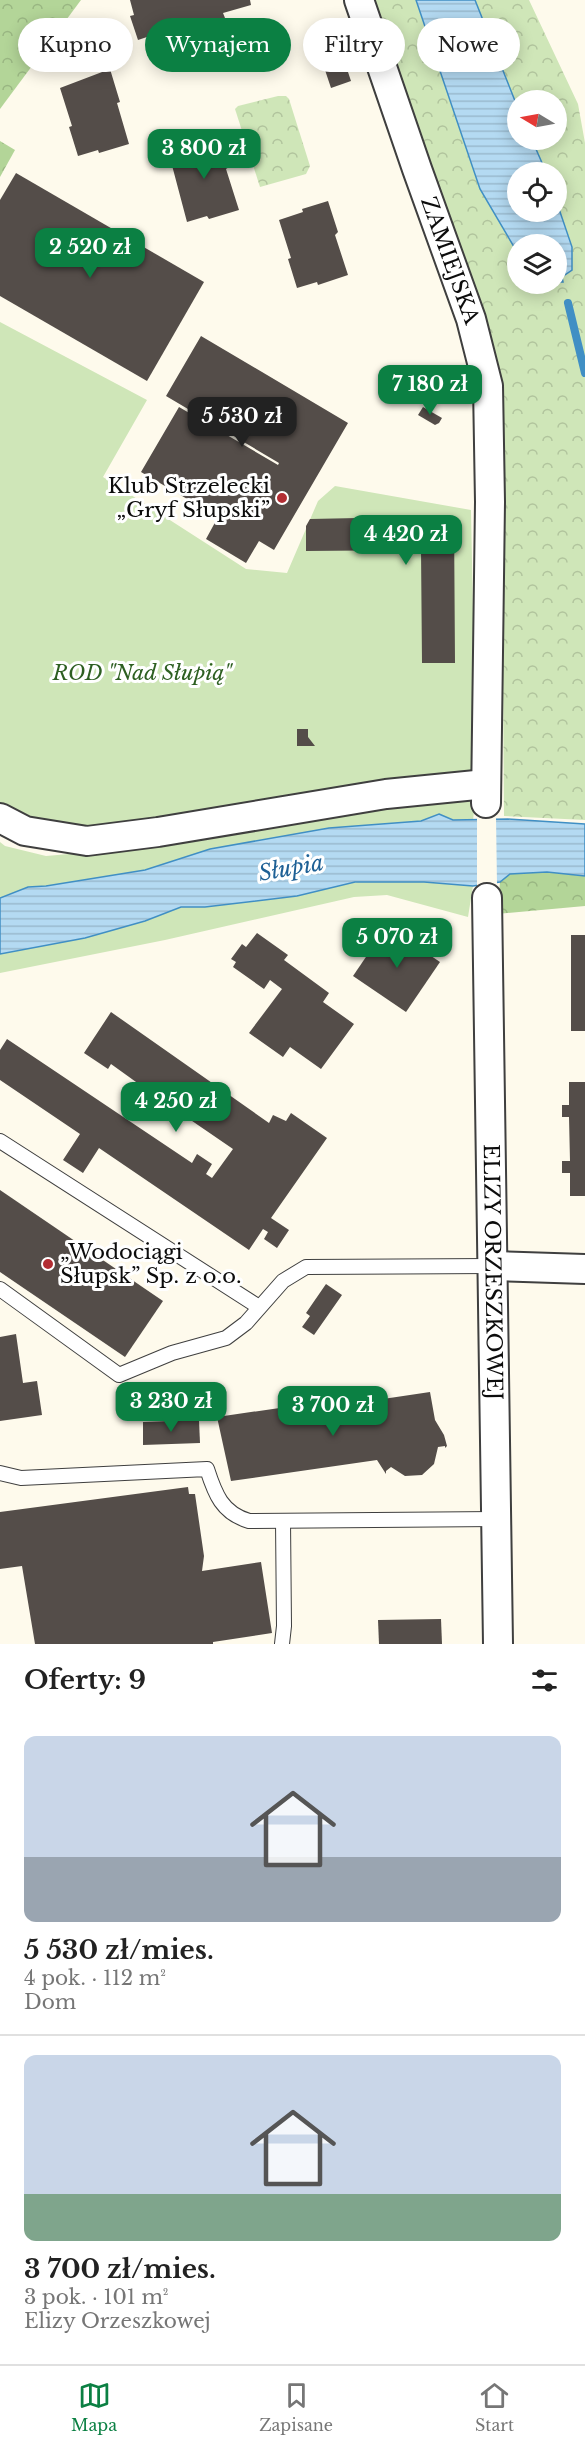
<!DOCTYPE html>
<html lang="pl">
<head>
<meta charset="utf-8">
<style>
	:root { --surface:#fff; --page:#f2f2f2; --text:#222; --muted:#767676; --line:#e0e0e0; --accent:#0b8043 }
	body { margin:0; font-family:"Libre Baskerville",serif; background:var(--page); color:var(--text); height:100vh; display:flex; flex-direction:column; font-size:22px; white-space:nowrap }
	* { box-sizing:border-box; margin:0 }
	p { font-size:20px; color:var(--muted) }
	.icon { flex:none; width:33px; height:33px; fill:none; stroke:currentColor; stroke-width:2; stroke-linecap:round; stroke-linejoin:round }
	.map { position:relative; height:1644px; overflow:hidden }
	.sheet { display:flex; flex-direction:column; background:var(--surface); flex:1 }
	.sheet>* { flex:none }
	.guide { position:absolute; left:18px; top:18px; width:549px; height:54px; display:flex; gap:12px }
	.needle { width:39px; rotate:280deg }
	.buttons { position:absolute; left:507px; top:90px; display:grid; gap:12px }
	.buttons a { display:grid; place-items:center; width:60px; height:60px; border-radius:50%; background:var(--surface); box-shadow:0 3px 15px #0003; font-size:30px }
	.price { position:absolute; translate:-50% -51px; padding:0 14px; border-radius:12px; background:var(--accent); color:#fff; font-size:20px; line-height:39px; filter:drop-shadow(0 2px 3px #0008) }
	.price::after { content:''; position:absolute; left:50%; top:36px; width:18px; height:14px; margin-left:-9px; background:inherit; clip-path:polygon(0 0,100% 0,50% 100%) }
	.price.current { background:#222; color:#fff }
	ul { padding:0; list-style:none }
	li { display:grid; align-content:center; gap:12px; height:318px; padding:0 24px }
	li+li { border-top:2px solid var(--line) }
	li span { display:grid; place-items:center; height:186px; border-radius:12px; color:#555 }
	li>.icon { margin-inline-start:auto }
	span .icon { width:108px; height:108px; fill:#fffc; stroke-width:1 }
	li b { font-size:26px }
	h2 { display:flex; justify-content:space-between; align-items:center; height:72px; padding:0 24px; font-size:26px }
	.chip { padding:0 21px; border-radius:27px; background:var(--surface); box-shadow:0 3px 15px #0003; font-size:21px; line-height:54px }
	.chip.current { background:var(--accent); color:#fff }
	.tab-bar { display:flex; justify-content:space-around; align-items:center; height:84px; border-top:2px solid var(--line); background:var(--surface); font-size:16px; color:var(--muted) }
	.tab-bar a { display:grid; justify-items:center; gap:3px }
	.tab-bar .current { color:var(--accent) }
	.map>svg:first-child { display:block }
	.grass { fill:#cfe6b8 }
	.forest { fill:url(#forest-crowns) }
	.park { fill:url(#park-crowns); fill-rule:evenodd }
	.water { fill:url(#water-rules); stroke:#408fc4; stroke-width:1.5 }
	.pier { fill:#fefaec }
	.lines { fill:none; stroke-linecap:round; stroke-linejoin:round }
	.stream { stroke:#408fc4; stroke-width:8 }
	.building { fill:#544d49 }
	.lane-casing { stroke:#3f3f3f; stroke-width:16 }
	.street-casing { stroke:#3f3f3f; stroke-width:32 }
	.lane { stroke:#fff; stroke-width:14 }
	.street { stroke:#fff; stroke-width:28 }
	.poi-dot { fill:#b22d33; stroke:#fff; stroke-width:2 }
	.labels { text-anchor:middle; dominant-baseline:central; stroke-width:6; stroke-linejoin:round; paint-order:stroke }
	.street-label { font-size:21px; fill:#0c0c0c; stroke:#fff }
	.poi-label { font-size:21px; fill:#0c0c0c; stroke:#fff; text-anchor:end }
	.park-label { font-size:21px; font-style:italic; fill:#2d5f21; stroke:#fff }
	.water-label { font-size:22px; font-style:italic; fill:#1e6095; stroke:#fff }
</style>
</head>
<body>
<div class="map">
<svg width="585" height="1644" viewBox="0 0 585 1644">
	<defs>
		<pattern id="forest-crowns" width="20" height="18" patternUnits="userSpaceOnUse" patternTransform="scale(1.5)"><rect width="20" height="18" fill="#b3d598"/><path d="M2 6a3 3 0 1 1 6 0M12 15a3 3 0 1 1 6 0" fill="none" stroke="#99b682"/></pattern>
		<pattern id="park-crowns" width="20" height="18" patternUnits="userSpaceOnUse" patternTransform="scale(1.5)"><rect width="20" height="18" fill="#cfe6b8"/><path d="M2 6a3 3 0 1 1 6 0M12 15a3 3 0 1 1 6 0" fill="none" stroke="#b1c49d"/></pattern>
		<pattern id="water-rules" width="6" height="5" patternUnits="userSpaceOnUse" patternTransform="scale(1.5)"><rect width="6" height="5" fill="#b4daf2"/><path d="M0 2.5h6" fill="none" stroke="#9abace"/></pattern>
	</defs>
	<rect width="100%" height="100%" fill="#fefaec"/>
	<g class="grass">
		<path d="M0,322L147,400L103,477L246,569L287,573L318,501L335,486L471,510L476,769L281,802L79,831L37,824L0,803Z"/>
		<path d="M476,790L473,821L453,820L439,814L421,821L210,849L145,870L46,886L28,887L0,898V842L5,846L46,856L103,851Z"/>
		<path d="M369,880L424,882L473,886L468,917L387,895L354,897L165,940L0,973V954L85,938L145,921L181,907H205L297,896L341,885Z"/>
	</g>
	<g class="forest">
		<path d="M0,0H81L0,109Z"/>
		<path d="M0,141L15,150L0,177Z"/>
		<path d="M547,872L585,876V906L497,914L500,882L510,874Z"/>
	</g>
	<g class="park">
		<path d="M374,0H529L578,104L585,143V820L504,816L501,379L483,314L409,117ZM518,100H556V140H518ZM518,172H556V212H518ZM518,244H556V284H518Z"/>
		<path d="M278,96H286L289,99L310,166L306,174L260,187L235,109L238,106Z"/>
	</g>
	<g class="water">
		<path d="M416,0H475L517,106L518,140H532L546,172H518V212H556L557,203L572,247V270L562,277L563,282H559L557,274L556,244H518L517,252L480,189Z"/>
		<path d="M439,814L453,820L508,819L585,824V876L547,872L510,874L500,882L473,886L424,882H355L297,896L205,907H181L145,921L85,938L0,954V898L28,887L46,886L145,870L210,849L329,828L421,821Z"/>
	</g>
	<path class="pier" d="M496,817L497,885L477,888V818Z"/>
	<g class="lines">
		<path class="stream" d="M568,303L585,373"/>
	</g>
	<g class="building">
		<path d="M130,0H250L251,5L223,13L225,18L209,23L208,18L181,27L182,32L167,37L165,31L138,40L130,16L134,15Z"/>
		<path d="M345,63L351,81L331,88L325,70Z"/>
		<path d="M110,69L120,102L117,103L129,144L99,153L98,150L78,156L69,127L72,126L60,88Z"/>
		<path d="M219,135L229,167L226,169L239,210L209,219L207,216L187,222L169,154L193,146L192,143Z"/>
		<path d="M16,173L204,282L147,381L0,296V200Z"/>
		<path d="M328,201L338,232L335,235L348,275L318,285L317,282L297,288L288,259L291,258L279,220L303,212L302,209Z"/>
		<path d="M201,336L348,423L274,550L259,541L246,563L206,539L218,517L141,472L179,407L278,465L279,463L166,396Z"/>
		<path d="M423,407L442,418L439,423L435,425L418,415Z"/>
		<path d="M454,516L455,663H422L421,550L306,551V526L310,519Z"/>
		<path d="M297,729H308V737L315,746H297Z"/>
		<path d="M387,926L440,962L406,1012L353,976Z"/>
		<path d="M257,933L288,955L284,960L329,993L323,1002L354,1024L321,1069L290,1047L283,1057L249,1033L282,989L270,980L264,989L233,967L236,962L231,959L242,944L246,947Z"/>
		<rect x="571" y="935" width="14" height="96"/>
		<path d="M111,1012L269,1123L273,1115L286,1121L291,1113L327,1138L271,1218L289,1230L277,1248L264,1239L268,1232L263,1229L249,1250L99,1148L83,1173L63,1160L80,1134L0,1080V1050L7,1039L192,1163L197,1154L212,1164L206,1174L212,1178L233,1149L160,1099L151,1097L143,1087L111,1064L108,1069L84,1053Z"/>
		<path d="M569,1082H585V1196H570V1173H562V1161H570L569,1117H562V1105H569Z"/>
		<path d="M0,1190L163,1301L125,1357L0,1272Z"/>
		<path d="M326,1284L342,1295L314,1335L302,1327L310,1316L306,1313Z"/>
		<path d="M16,1334L23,1383L37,1381L42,1415L0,1421V1337Z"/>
		<path d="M430,1392L435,1420L444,1435L447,1446L445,1448V1446L438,1447L434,1464L422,1475L405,1476L391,1467L386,1471V1474L377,1460L231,1481L217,1417L307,1404L309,1410Z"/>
		<path d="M199,1420L200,1443L143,1445V1422Z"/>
		<path d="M188,1487L189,1494H195L204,1556L202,1571L261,1562L272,1633L213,1642V1644H35L22,1566L0,1569V1512Z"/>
		<path d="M441,1619L442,1644H379L378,1620Z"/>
	</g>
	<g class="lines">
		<g class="lane-casing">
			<g id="lane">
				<path d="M0,1141L259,1307"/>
				<path d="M0,1289L119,1375L172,1353L226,1338L246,1323L283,1281L306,1267L492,1266"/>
				<path d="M0,1473L21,1478L207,1469C215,1494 222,1513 249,1521L496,1519"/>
				<path d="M282,1644L284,1626L283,1521"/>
			</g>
		</g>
		<g class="street-casing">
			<g id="street">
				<path id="s1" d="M359,0L417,169L471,319L488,386L490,502L486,803"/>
				<path d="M0,818L25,831L87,841L158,832L386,794L486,784"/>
				<path id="s2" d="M487,898L498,1644"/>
				<path d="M492,1266L585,1269"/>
			</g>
		</g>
		<use href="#lane" class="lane"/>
		<use href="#street" class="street"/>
	</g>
	<g class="poi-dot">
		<circle cx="282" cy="498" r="6"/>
		<circle cx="48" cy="1264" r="6"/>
	</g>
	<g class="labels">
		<g class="street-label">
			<text stroke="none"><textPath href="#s1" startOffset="276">ZAMIEJSKA</textPath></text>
			<text stroke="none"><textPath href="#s2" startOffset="374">ELIZY ORZESZKOWEJ</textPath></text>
		</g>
		<g class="poi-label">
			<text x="270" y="486">Klub Strzelecki<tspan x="270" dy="24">„Gryf Słupski”</tspan></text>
			<text x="60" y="1252" text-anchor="start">„Wodociągi<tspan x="60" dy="24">Słupsk” Sp. z o.o.</tspan></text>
		</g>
		<g class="park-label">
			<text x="142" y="673">ROD "Nad Słupią"</text>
		</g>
		<g class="water-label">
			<text transform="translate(291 868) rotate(-10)">Słupia</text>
		</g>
	</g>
</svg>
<div class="buttons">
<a><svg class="needle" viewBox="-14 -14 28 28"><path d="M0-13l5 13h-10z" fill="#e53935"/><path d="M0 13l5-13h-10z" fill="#767676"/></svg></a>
<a><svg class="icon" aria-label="locate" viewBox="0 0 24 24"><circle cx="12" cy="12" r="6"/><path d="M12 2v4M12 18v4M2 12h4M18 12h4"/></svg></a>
<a><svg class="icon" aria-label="layers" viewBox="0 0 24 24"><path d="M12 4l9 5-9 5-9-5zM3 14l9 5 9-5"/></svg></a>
</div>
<b class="price" style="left:204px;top:180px">3 800 zł</b>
<b class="price" style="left:90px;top:279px">2 520 zł</b>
<b class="price" style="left:430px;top:416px">7 180 zł</b>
<b class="price current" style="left:242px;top:448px">5 530 zł</b>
<b class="price" style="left:406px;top:566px">4 420 zł</b>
<b class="price" style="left:397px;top:969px">5 070 zł</b>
<b class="price" style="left:176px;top:1133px">4 250 zł</b>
<b class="price" style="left:171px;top:1433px">3 230 zł</b>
<b class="price" style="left:333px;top:1437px">3 700 zł</b>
<div class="guide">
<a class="chip">Kupno</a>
<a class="chip current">Wynajem</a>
<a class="chip">Filtry</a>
<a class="chip">Nowe</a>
</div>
</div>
<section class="sheet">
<h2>Oferty: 9<svg class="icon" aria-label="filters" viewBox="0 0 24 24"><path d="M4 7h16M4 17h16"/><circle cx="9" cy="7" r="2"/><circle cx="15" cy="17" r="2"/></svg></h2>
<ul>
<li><span style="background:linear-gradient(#c9d6e8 65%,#9aa5b1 0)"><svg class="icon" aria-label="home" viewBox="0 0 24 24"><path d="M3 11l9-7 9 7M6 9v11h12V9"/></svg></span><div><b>5 530 zł/mies.</b><p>4 pok. · 112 m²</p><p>Dom</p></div></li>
<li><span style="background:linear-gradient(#c9d6e8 75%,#7fa58c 0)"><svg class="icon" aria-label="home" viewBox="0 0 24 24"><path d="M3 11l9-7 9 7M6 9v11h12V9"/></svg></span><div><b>3 700 zł/mies.</b><p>3 pok. · 101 m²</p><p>Elizy Orzeszkowej</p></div></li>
</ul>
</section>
<nav class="tab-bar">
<a class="current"><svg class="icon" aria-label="map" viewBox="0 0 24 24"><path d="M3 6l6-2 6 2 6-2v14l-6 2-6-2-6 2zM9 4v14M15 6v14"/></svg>Mapa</a>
<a><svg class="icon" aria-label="saved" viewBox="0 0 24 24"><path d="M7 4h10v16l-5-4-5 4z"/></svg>Zapisane</a>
<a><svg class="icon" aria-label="home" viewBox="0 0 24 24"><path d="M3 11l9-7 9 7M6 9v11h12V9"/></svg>Start</a>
</nav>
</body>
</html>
